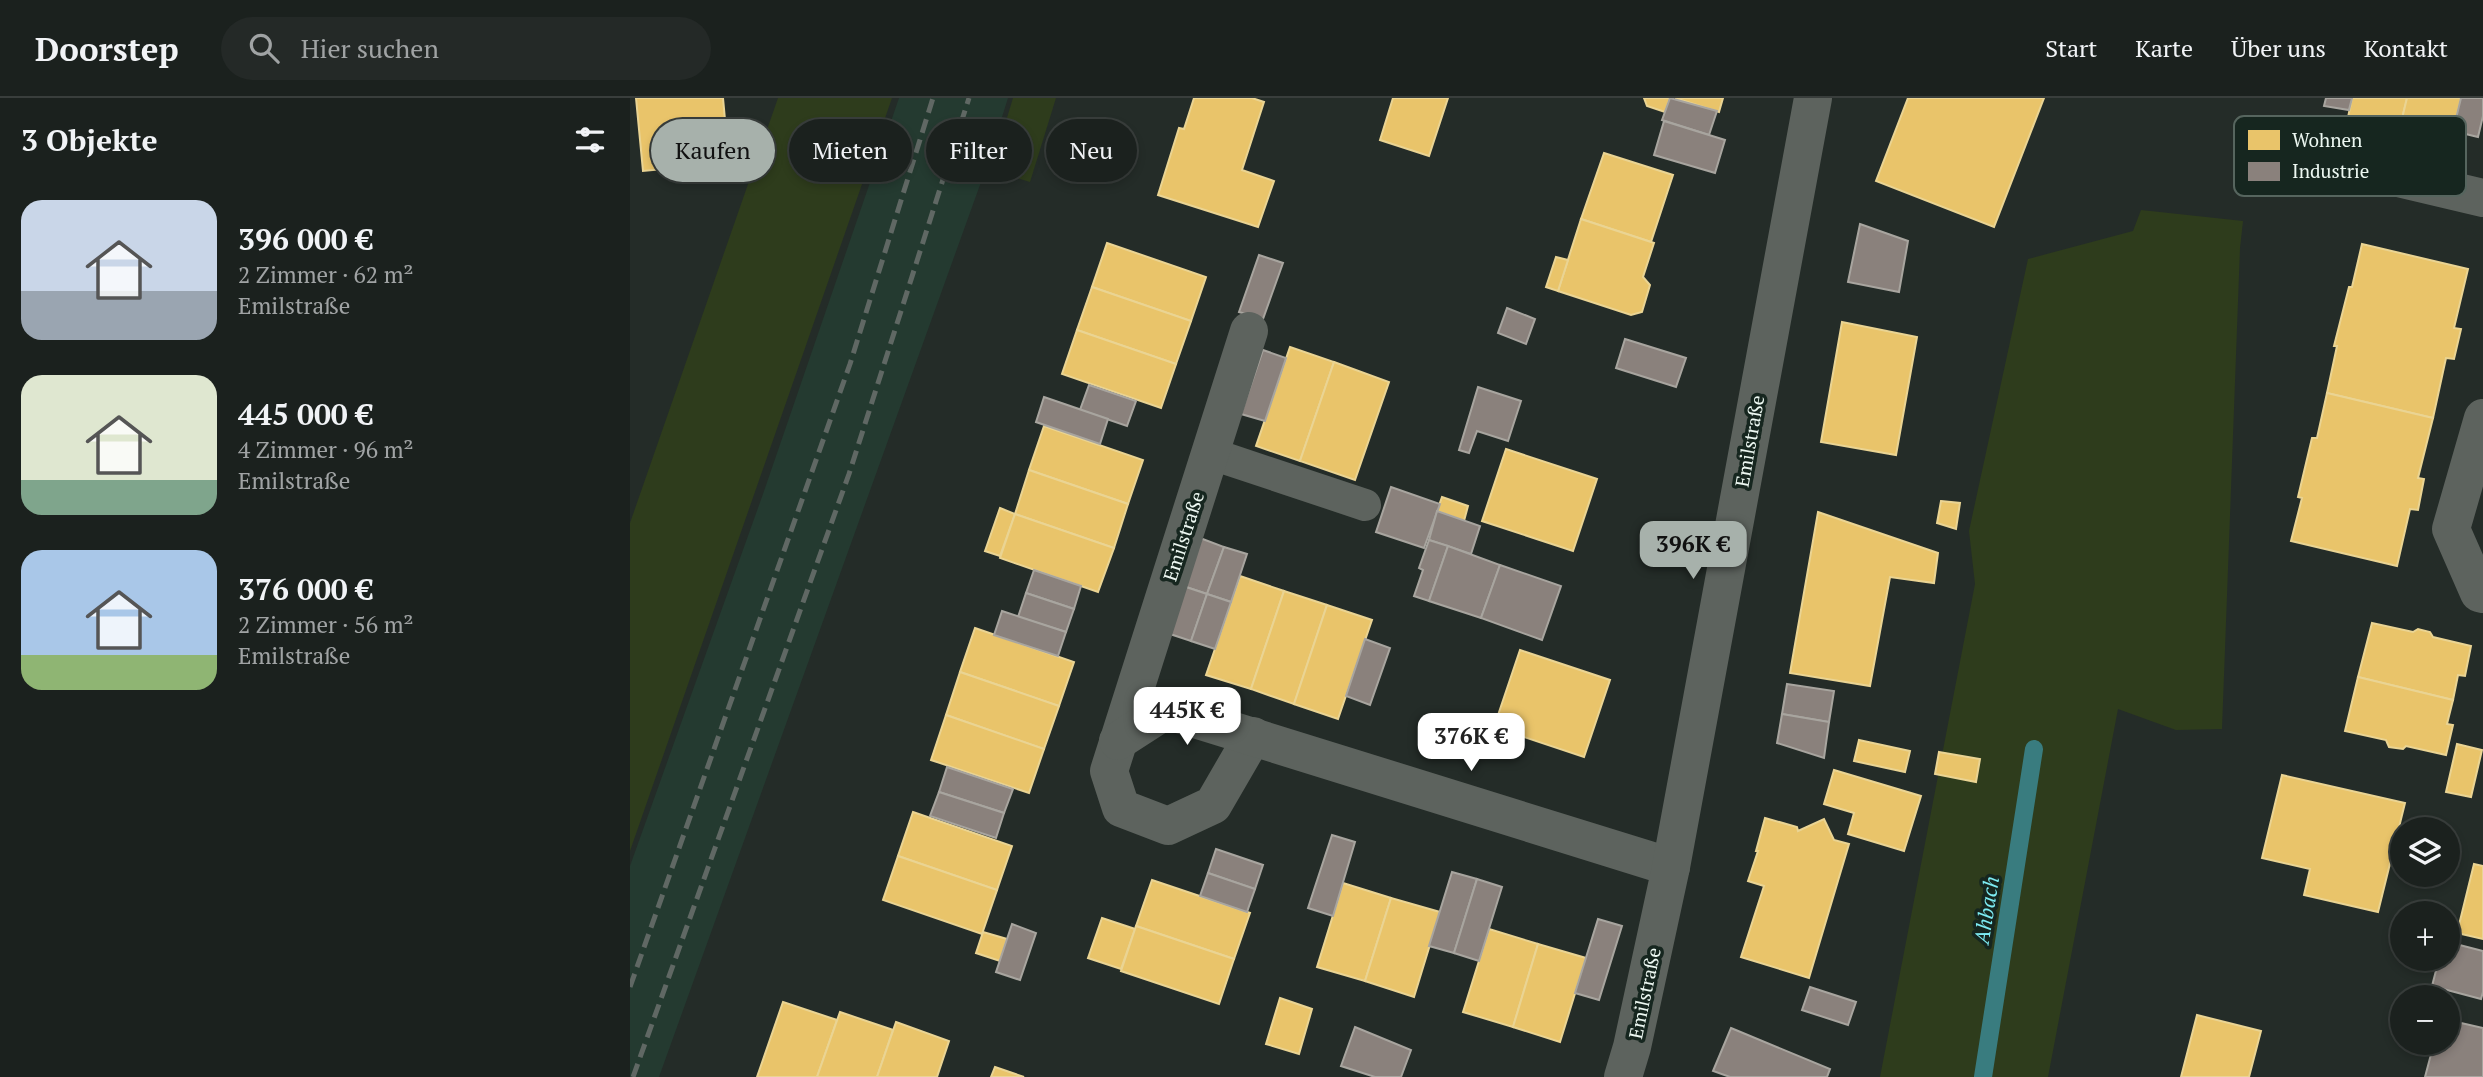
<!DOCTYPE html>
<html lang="de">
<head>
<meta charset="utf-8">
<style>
	:root { --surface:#1b211e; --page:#242927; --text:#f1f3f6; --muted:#a0a3a4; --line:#393e3c; --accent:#a7b1ab }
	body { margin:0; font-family:"PT Serif",serif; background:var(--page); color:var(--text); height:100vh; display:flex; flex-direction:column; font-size:26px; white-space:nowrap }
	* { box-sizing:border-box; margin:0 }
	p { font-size:23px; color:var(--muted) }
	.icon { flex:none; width:38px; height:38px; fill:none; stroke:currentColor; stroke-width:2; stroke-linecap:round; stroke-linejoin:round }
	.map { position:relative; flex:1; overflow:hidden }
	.side { display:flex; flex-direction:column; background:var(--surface); width:630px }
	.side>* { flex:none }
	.hud { position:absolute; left:21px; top:21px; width:665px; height:63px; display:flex; gap:14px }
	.fabs { position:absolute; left:1760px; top:719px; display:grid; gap:14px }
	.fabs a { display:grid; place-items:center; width:70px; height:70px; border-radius:50%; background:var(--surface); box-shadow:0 4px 10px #0003,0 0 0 2px var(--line); font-size:35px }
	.price { position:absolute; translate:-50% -60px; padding:0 16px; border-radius:14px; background:#fff; color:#222; font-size:23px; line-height:46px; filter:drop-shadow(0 2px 4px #0008) }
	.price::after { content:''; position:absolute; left:50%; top:42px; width:21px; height:16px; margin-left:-10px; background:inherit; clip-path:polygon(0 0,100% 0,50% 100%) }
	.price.on { background:var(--accent); color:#111 }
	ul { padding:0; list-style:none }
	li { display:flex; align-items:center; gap:21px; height:175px; padding:0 21px }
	li span { display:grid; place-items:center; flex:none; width:196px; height:140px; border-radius:21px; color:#555 }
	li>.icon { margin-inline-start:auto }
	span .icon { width:84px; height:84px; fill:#fffc; stroke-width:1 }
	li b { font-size:30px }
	h2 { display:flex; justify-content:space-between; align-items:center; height:84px; padding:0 21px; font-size:30px }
	.chip { padding:0 24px; border-radius:32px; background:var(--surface); box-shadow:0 4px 10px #0003,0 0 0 2px var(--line); font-size:24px; line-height:63px }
	.chip.on { background:var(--accent); color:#111 }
	header { display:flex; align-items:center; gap:42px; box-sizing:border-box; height:98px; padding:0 35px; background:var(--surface); border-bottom:2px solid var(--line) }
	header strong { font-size:33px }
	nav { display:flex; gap:38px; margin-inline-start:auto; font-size:24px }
	.search { width:490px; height:63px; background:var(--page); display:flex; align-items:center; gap:18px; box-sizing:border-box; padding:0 24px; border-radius:38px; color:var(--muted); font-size:26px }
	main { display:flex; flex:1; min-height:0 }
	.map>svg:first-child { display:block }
	.built { fill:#243a30 }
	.green { fill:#2e3c1c }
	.homes { fill:#e9c46a; stroke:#ead493; stroke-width:2 }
	.industry { fill:#8a817c; stroke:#a8a59f; stroke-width:2 }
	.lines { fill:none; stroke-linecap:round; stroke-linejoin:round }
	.stream { stroke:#397c7f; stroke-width:18 }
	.service { stroke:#5d635e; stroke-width:32 }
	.minor { stroke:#5d635e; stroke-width:38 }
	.rail { stroke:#606864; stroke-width:5; stroke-dasharray:14 7; stroke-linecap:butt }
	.labels { text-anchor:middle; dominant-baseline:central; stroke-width:7; stroke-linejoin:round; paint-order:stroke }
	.street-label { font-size:19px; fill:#edf8f2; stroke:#16261f }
	.water-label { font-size:21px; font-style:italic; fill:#7decf3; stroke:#16261f }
	.key { fill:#16261f; stroke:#56655e; stroke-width:2 }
	.key-label { font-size:19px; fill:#edf8f2 }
</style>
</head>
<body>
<header>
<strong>Doorstep</strong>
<div class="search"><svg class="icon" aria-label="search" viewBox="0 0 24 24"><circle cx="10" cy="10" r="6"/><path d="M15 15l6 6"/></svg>Hier suchen</div>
<nav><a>Start</a><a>Karte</a><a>Über uns</a><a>Kontakt</a></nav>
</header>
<main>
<section class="side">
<h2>3 Objekte<svg class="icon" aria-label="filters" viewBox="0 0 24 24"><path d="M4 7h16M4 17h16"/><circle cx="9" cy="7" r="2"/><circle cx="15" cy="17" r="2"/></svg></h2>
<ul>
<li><span style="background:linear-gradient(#c9d6e8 65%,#9aa5b1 0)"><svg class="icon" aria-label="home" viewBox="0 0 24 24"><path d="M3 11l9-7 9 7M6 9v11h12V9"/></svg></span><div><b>396 000 €</b><p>2 Zimmer · 62 m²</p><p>Emilstraße</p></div></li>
<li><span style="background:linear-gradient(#dfe7d0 75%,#7fa58c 0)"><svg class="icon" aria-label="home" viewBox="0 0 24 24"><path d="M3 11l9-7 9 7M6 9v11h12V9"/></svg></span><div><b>445 000 €</b><p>4 Zimmer · 96 m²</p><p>Emilstraße</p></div></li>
<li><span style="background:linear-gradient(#a9c7e8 75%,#8fb573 0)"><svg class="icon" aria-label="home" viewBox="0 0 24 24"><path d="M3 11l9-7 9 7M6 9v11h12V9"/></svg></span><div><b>376 000 €</b><p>2 Zimmer · 56 m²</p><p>Emilstraße</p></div></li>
</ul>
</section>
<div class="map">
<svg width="1853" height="979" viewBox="0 0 1853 979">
	<rect width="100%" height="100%" fill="#242c28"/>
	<path class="built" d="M269,0H378L355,73L29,979H0V768L133,396Z"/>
	<g class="green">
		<path d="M148,0H262L0,753V425Z"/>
		<path d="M383,0H426L400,84L361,72Z"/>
		<path d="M1511,112L1613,123L1610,150L1592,631L1546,632L1488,611L1418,979H1250L1345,486L1339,433L1398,161L1503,133Z"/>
	</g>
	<g class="homes">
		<path d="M6,0H93L99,65L13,73Z"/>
		<path d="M564,0H622L634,4L612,72L644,83L628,129L528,97L549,30L554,31Z"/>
		<path d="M763,0H818L799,58L750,42Z"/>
		<path d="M1014,0H1040L1035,14L1017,8Z"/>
		<path d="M1045,0H1093L1089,14Z"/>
		<path d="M1278,0H1414L1364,129L1246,83Z"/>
		<path d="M1722,0H1777L1769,33L1747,28L1745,36L1716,29Z"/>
		<path d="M1777,0H1831L1818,54L1790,47L1791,38L1769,33Z"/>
		<path d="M974,55L1043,77L1021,144L951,121Z"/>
		<path d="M951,121L1024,145L1013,179L1020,187L1012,214L1001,217L928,193Z"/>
		<path d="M477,145L576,179L561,223L462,189Z"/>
		<path d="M1732,146L1838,171L1824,230L1831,231L1824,261L1816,260L1803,320L1697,295L1707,248H1704L1719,189H1722Z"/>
		<path d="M926,159L938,162L928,193L916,189Z"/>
		<path d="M462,189L561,223L546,266L447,232Z"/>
		<path d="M1212,224L1287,239L1266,357L1191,344Z"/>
		<path d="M447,232L546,266L531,310L432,276Z"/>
		<path d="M660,249L704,264L670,363L626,348Z"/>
		<path d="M704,264L759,284L725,382L670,363Z"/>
		<path d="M1697,295L1803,320L1788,380L1794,381L1788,412L1780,411L1767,468L1661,443L1672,400L1668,399L1682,340H1687Z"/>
		<path d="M414,328L513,362L498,406L399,372Z"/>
		<path d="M876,351L967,381L943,453L852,423Z"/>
		<path d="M399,372L498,406L484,450L385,416Z"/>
		<path d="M812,399L838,408L834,423L807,413Z"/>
		<path d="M1311,403L1330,405L1326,431L1307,425Z"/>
		<path d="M370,410L385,416L370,458L355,453Z"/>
		<path d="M1188,414L1308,455L1304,485L1260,479L1240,588L1160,575Z"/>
		<path d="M385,416L484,450L468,494L370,460Z"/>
		<path d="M610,478L654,493L621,591L576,577Z"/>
		<path d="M654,493L697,507L664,606L621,591Z"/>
		<path d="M697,507L742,522L708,621L664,606Z"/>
		<path d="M1742,525L1783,534L1788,531L1800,534L1803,539L1841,548L1835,578L1828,577L1823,602L1728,579Z"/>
		<path d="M345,530L444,564L429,608L330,574Z"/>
		<path d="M890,552L980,582L954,659L864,629Z"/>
		<path d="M330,574L429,608L414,651L316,617Z"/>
		<path d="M1728,579L1823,602L1817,626L1823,627L1816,657L1776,648L1773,651L1759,649L1756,642L1715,633Z"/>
		<path d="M316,617L414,651L399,695L301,662Z"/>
		<path d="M1229,642L1280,653L1275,674L1224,663Z"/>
		<path d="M1827,646L1852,652L1841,699L1816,694Z"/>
		<path d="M1309,654L1350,661L1346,684L1305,676Z"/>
		<path d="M1204,672L1291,698L1274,753L1218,736L1224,715L1194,706Z"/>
		<path d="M1652,677L1775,705L1748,814L1674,797L1680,771L1632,760Z"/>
		<path d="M283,714L382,748L367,792L268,758Z"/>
		<path d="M1135,720L1167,729L1168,733L1194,721L1204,742L1219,746L1179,880L1111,859L1134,788L1118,783L1128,753H1126Z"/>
		<path d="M268,758L367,792L352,836L253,802Z"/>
		<path d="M1844,766L1853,768V841L1827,835Z"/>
		<path d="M522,782L620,815L604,861L506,828Z"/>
		<path d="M713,785L761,800L735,883L687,869Z"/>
		<path d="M761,800L810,814L784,899L735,883Z"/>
		<path d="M472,820L505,831L491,871L458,860Z"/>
		<path d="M506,828L604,861L589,906L491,873Z"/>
		<path d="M859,831L908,846L883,929L833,914Z"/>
		<path d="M353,834L377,841L370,863L346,855Z"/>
		<path d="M908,846L956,860L930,944L883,929Z"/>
		<path d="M650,900L682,911L669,956L636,946Z"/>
		<path d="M153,904L207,922L187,979H127Z"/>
		<path d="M210,914L263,932L247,979H187Z"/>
		<path d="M1567,917L1631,933L1619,979H1551Z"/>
		<path d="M266,924L319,943L307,979H247Z"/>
		<path d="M365,969L394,979H361Z"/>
	</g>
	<g class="industry">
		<path d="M1040,0L1087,13L1079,37L1032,22Z"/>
		<path d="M1696,0H1722L1719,12L1694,8Z"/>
		<path d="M1831,0H1853V18L1848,39L1823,33Z"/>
		<path d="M1034,23L1095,42L1085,75L1024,57Z"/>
		<path d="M1230,126L1278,143L1269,194L1218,184Z"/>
		<path d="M629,157L653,165L633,221L609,214Z"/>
		<path d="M877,210L905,221L896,246L868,235Z"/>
		<path d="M995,241L1056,260L1046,289L986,270Z"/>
		<path d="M633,252L656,260L635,323L611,316Z"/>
		<path d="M459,287L506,303L497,328L450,312Z"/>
		<path d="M848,289L891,303L878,343L847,333L839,355L829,352Z"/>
		<path d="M414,299L478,321L470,346L406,324Z"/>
		<path d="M761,389L810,406L794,450L746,434Z"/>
		<path d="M807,413L850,428L841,456L799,442Z"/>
		<path d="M570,440L594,449L577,496L553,488Z"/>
		<path d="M799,442L818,448L799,503L784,498L793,472L789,470Z"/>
		<path d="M818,448L870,467L851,520L799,503Z"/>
		<path d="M594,449L617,456L601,504L577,496Z"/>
		<path d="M870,467L931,488L912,542L851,520Z"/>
		<path d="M404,472L451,488L444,511L396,495Z"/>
		<path d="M553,488L577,496L561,543L537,535Z"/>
		<path d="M396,495L444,511L436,534L388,519Z"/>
		<path d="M577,496L601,504L585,551L561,543Z"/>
		<path d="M372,513L436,534L428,558L364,537Z"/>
		<path d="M735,541L760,550L740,607L716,598Z"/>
		<path d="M1157,586L1204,593L1199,624L1152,616Z"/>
		<path d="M1152,616L1199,624L1194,660L1147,645Z"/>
		<path d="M317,669L383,691L374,715L309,694Z"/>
		<path d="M309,694L374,715L366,740L300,718Z"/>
		<path d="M702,737L725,744L703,818L678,810Z"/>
		<path d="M586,751L633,767L625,791L578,775Z"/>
		<path d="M822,774L847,781L824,855L799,848Z"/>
		<path d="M578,775L625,791L617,814L570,798Z"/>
		<path d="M847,781L872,789L849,863L824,855Z"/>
		<path d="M968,821L992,828L969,902L945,895Z"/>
		<path d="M382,826L406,835L390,882L366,874Z"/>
		<path d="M1818,844L1853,853V894L1851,901L1802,888L1809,861H1818Z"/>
		<path d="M1180,889L1226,904L1218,927L1172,912Z"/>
		<path d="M1818,922L1853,930V979H1795L1804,945H1818Z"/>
		<path d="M725,929L781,952L771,979H745L711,968Z"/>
		<path d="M1101,930L1200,971L1197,979H1100L1083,973Z"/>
	</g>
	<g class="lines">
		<path class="stream" d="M1353,979L1404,651"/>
		<path class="service" d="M579,355L735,407"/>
		<g class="minor">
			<path d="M1641,50L1853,100"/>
			<path d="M619,233L479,673L491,710L538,728L583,707L623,638"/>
			<path d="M1853,320L1821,431L1849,495L1853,496"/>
			<path d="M488,643L536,612L1041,769"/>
			<path d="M993,979L1002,949L1041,769L1183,0"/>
		</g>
		<g class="rail">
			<path d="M0,889L220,266L303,0"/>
			<path d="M3,979L219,376L339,0"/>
		</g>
	</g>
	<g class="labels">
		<g class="street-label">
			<text transform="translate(1119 343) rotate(-80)">Emilstraße</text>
			<text transform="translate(553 438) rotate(-72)">Emilstraße</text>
			<text transform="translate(1014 895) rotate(-78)">Emilstraße</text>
		</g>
		<g class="water-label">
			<text transform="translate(1356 812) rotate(-81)">Ahbach</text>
		</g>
	</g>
	<rect x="1604" y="18" width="232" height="80" rx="10" class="key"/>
	<rect x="1618" y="32" width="32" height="20" fill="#e9c46a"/>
	<rect x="1618" y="64" width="32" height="19" fill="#8a817c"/>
	<g class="key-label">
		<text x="1662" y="49">Wohnen</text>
		<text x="1662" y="80">Industrie</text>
	</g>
</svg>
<div class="fabs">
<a><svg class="icon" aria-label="layers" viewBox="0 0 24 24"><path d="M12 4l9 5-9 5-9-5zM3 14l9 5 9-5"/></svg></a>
<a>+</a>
<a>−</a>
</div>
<b class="price on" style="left:1063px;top:483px">396K €</b>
<b class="price" style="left:557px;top:649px">445K €</b>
<b class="price" style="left:841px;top:675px">376K €</b>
<div class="hud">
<a class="chip on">Kaufen</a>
<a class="chip">Mieten</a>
<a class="chip">Filter</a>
<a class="chip">Neu</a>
</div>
</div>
</main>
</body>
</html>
